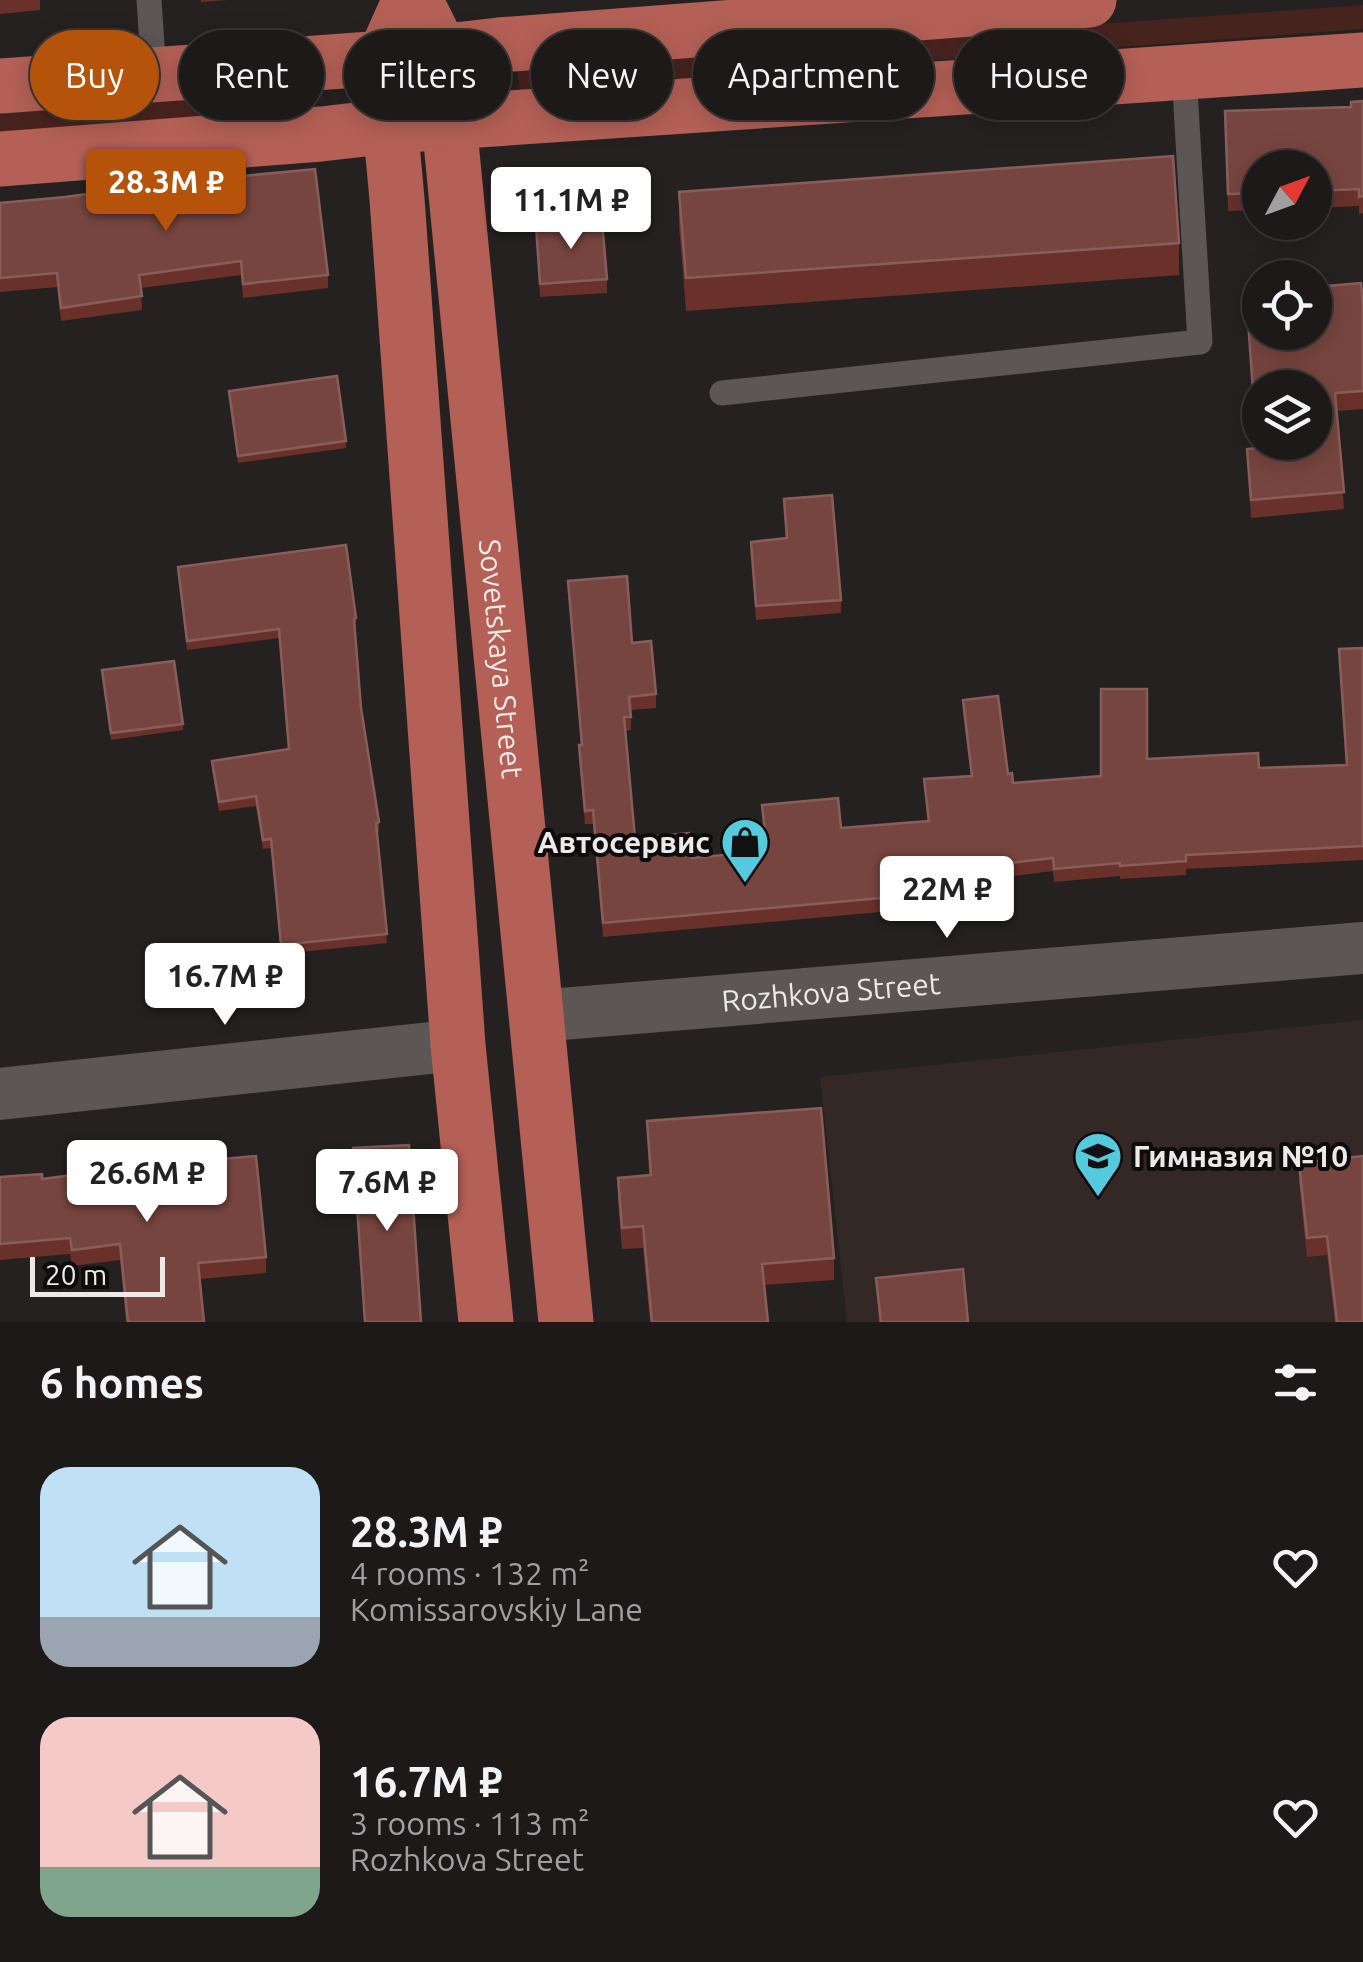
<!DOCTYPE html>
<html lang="en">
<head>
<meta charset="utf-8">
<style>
	:root { --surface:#1c1918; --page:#252221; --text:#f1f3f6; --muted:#a0a0a2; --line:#3a3837; --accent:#b45309 }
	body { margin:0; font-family:Ubuntu,sans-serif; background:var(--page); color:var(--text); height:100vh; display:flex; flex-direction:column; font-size:38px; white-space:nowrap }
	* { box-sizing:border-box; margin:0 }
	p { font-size:32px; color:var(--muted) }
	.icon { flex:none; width:55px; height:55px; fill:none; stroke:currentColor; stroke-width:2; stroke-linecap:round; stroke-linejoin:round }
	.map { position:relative; height:1322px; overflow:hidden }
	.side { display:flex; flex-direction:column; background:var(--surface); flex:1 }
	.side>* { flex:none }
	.banner { position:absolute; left:30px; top:30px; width:1305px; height:90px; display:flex; gap:20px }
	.needle { width:65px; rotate:49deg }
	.fabs { position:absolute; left:1242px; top:150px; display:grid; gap:20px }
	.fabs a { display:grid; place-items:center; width:90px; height:90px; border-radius:50%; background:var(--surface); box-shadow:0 5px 25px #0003,0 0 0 2px var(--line); font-size:50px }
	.scale { position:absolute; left:30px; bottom:25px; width:135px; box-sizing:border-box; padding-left:10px; border:5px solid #ece9e9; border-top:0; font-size:28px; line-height:35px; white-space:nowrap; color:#ece9e9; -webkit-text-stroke:8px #0d0b0b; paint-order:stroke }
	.price { position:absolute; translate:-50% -85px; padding:0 22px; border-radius:10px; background:#fff; color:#222; font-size:32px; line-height:65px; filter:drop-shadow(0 2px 5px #0008) }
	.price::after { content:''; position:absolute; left:50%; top:60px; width:30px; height:22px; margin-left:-15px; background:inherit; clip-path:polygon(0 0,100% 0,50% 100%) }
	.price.active { background:var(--accent); color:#fff }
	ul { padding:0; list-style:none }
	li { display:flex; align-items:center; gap:30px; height:250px; padding:0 40px }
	li span { display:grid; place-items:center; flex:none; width:280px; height:200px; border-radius:30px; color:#555 }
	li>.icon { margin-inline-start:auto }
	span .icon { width:120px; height:120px; fill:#fffc; stroke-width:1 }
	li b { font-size:42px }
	h2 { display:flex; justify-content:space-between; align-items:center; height:120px; padding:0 40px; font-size:42px }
	.tag { padding:0 35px; border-radius:45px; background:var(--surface); box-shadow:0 5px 25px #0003,0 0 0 2px var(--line); font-size:35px; line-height:90px }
	.tag.active { background:var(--accent); color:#fff }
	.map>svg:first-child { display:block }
	.built { fill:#332826 }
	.green { fill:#47231e }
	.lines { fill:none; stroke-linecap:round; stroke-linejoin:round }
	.service { stroke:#5c5655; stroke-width:25 }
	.minor { stroke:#5c5655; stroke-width:52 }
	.primary { stroke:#b46056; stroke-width:55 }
	.wall { fill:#69312a }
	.building { fill:#77453f; stroke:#895e5a; stroke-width:2.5; fill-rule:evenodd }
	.labels { text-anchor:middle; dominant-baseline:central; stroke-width:8; stroke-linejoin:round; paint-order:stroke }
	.street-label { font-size:30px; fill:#ece9e9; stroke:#0d0b0b }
	.poi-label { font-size:30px; font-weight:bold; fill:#ece9e9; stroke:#0d0b0b; text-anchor:end }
</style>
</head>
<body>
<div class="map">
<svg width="1363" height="1322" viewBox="0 0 1363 1322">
	<rect width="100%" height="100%" fill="#252120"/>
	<path class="built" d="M1363,1020V1322H847L820,1077Z"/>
	<g class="green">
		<path d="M1363,5V29L520,91L517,66Z"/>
		<path d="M295,85L297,109L0,132V108Z"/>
	</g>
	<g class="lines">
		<g class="service">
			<path d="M149,0L154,74"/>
			<path d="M722,393L1200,342L1184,73"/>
		</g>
		<g class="minor">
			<path id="s1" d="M537,1016L1363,948"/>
			<path d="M0,1094L458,1045"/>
		</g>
		<g class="primary">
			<path d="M410,0L384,58L397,199L458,1045L486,1322"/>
			<path id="s2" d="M415,0L441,52L449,122L566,1322"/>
			<path d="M0,86L384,58L499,45L1089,0"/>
			<path d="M0,159L321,134L391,126L1363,60"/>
		</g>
	</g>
	<g class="wall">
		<path d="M0,0H40V10L0,14Z"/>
		<path d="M201,0H228L201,2Z"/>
		<path d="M1363,101V213L1359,214V206L1315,208V168H1260V210L1228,211L1225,111L1351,107Z"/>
		<path d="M679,192L1179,243V275L686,311L679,225Z"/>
		<path d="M127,193L328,275V288L243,298L241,275L141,288L142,310L61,321L57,287L0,292V203Z"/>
		<path d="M536,225L607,279V293L540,297Z"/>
		<path d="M1246,292L1363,306V409L1337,411L1344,509L1251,518L1247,449L1256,448Z"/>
		<path d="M229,391L346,441V448L238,463Z"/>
		<path d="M784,499L841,600V613L756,620L751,542L786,539Z"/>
		<path d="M178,567L356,618L355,628L361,708L379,822V831L377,832L387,943L281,954L271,848L263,849L256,806L219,811L212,770V761L288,749L279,638L187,650Z"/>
		<path d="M568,581L632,643L656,694V708L631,710V730L625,731L635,838L692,858L766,851L762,805L841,828L927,821L924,779L971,776L963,713V700L1013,783L1101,776L1147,759L1259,768L1346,765L1339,649L1363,648V860L1186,869V875L1120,879V876L1054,882L1053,871L968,882L969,904L603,937L593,824H585L579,759V745H581Z"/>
		<path d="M102,670L183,724V730L111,740Z"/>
		<path d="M647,1121L834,1258V1280L764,1285L768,1322H650L643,1248L622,1249L618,1200V1178L649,1175Z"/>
		<path d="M1299,1163L1363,1322H1335L1327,1255L1307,1257L1299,1182Z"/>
		<path d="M0,1177L42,1179L266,1257V1273L200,1279L204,1322H126L120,1260L72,1266L70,1254L0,1260Z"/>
		<path d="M876,1278L968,1322H879Z"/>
	</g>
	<g class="building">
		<path d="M1363,101V196L1359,197V189L1315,191V168H1260V193L1228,194L1225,111L1351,107V102Z"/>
		<path d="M1173,156L1179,243L686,278L679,192Z"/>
		<path d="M315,169L328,275L243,284L241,261L139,275L142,296L61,308L57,273L0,278V203L65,197L126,189L127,193L232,177Z"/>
		<path d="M602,221L607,279L540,284L536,225Z"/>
		<path d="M1361,283L1363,306V391L1335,393L1344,492L1251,500L1247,449L1257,448L1246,292L1260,291V332H1315V287ZM1260,388H1315V442H1260Z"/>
		<path d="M337,376L346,441L238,456L229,391Z"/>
		<path d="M832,495L841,600L756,606L751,542L787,538L784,499Z"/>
		<path d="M346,545L356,618L354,619L361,708L379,822L376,823L387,934L281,945L271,839L263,840L256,796L219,802L212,761L289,749L279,629L187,641L178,567Z"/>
		<path d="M627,576L632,643L651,641L656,694L629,697L631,717H624L635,838L689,833L692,858L767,851L762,805L838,798L841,828L929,821L924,779L972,776L963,700L998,696L1008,774L1012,773L1013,783L1101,776V689H1147V759L1258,753L1259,768L1347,765L1339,649L1363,648V846L1186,855V861L1120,866V863L1054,869L1053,858L967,868L969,890L603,923L593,810L585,811L579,745H582L568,581Z"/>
		<path d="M174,661L183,724L111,733L102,670Z"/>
		<path d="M821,1108L834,1258L762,1264L768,1322H652L643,1226L622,1228L618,1178L651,1175L647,1121Z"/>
		<path d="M409,1145L421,1322H365L353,1148Z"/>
		<path d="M256,1156L266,1257L198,1263L204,1322H128L120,1244L72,1250L70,1238L0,1244V1177L42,1174V1179L134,1167Z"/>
		<path d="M1363,1156V1322H1337L1327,1236L1307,1238L1299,1163Z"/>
		<path d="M963,1269L968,1322H881L876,1278Z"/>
	</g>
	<defs>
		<g id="shop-pin" transform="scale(2.5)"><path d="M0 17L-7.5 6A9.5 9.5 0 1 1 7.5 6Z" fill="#54cadc" stroke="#0d0b0b"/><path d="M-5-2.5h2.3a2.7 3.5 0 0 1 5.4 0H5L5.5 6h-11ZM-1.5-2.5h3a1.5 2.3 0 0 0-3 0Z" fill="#111"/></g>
		<g id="school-pin" transform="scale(2.5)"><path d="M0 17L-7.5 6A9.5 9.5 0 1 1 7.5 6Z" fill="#54cadc" stroke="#0d0b0b"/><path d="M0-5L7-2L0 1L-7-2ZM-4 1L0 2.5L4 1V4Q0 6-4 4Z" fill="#111"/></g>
	</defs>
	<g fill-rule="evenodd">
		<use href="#shop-pin" x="745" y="842"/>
		<use href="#school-pin" x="1098" y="1156"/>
	</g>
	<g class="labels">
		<g class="street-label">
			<text stroke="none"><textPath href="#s2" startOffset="668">Sovetskaya Street</textPath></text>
			<text stroke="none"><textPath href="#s1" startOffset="295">Rozhkova Street</textPath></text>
		</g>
		<g class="poi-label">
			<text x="710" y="842">Автосервис</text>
			<text x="1133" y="1156" text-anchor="start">Гимназия №10</text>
		</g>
	</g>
</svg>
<div class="fabs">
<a><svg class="needle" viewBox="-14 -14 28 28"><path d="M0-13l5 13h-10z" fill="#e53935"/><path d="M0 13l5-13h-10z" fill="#a0a0a2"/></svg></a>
<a><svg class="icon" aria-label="locate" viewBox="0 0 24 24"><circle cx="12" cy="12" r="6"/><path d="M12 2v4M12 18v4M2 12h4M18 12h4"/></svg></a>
<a><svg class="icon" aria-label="layers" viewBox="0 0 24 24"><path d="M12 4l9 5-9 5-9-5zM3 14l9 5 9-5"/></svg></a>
</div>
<div class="scale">20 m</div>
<b class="price active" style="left:166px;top:234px">28.3M ₽</b>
<b class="price" style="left:571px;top:252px">11.1M ₽</b>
<b class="price" style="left:947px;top:941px">22M ₽</b>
<b class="price" style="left:225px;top:1028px">16.7M ₽</b>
<b class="price" style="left:147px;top:1225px">26.6M ₽</b>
<b class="price" style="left:387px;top:1234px">7.6M ₽</b>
<div class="banner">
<a class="tag active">Buy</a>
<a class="tag">Rent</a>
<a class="tag">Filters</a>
<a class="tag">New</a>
<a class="tag">Apartment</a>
<a class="tag">House</a>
</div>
</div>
<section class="side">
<h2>6 homes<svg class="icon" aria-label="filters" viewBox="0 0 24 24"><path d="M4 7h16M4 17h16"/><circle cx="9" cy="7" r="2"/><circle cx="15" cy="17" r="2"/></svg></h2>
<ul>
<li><span style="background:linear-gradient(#bfe0f5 75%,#9aa5b1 0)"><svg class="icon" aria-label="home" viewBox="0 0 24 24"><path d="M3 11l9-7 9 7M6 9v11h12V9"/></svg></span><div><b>28.3M ₽</b><p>4 rooms · 132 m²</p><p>Komissarovskiy Lane</p></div><svg class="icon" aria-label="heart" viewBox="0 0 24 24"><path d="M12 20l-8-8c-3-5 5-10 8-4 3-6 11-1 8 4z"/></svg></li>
<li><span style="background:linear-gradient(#f6c9c9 75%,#7fa58c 0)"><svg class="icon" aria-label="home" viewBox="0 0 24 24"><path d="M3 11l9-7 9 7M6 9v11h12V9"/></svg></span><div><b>16.7M ₽</b><p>3 rooms · 113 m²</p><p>Rozhkova Street</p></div><svg class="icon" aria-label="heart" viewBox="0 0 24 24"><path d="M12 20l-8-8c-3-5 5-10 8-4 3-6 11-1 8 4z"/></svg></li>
</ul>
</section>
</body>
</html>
